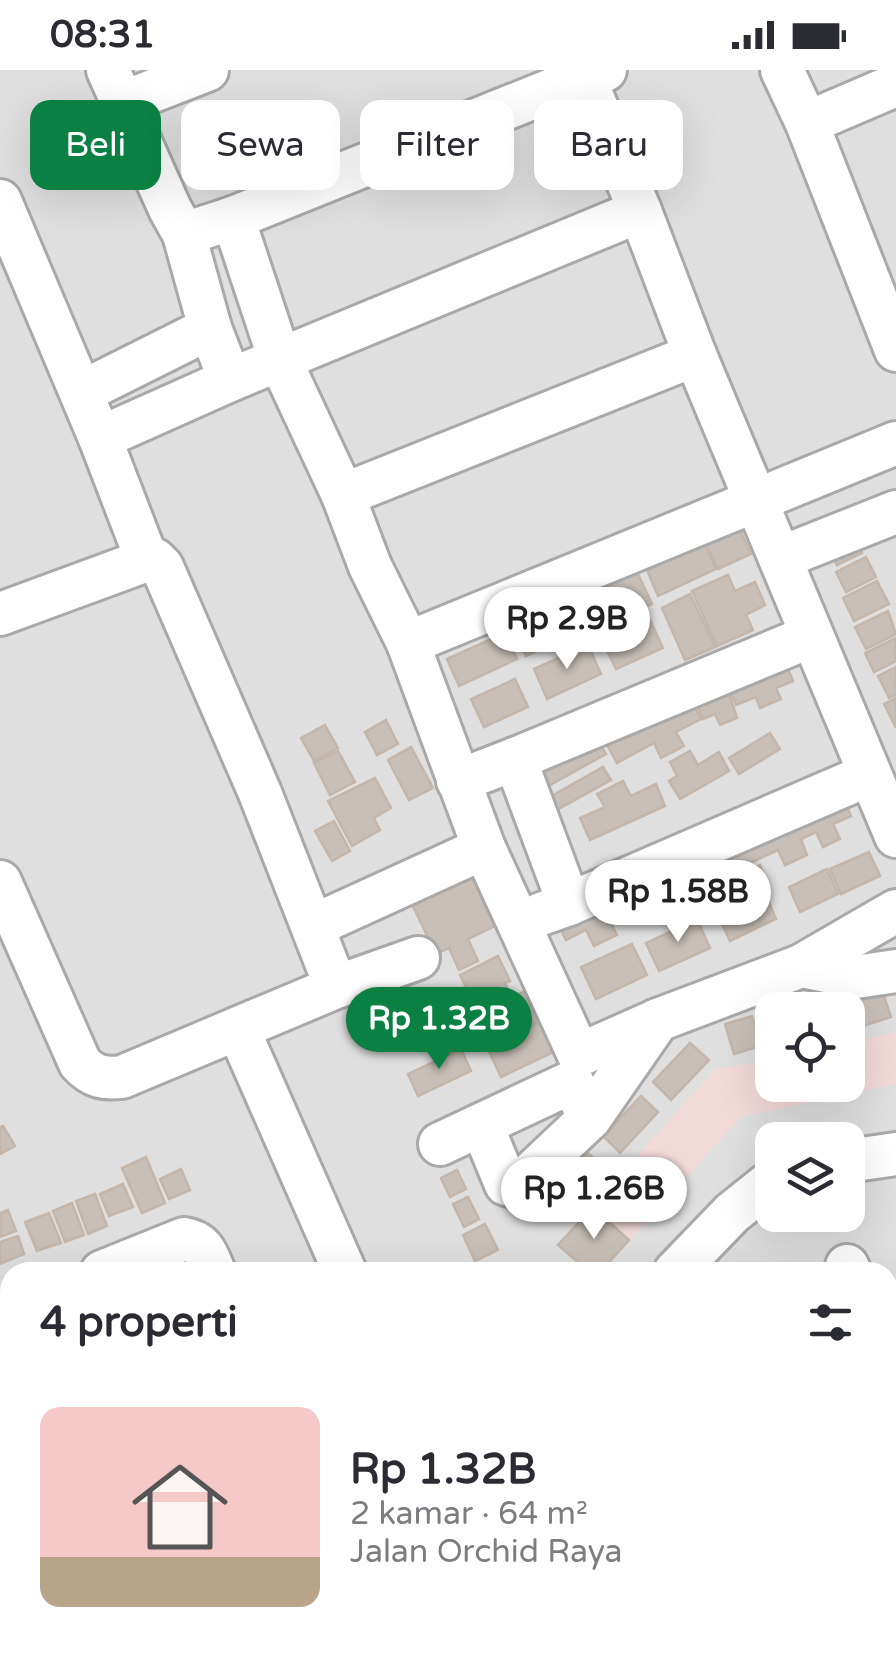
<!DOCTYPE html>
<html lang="id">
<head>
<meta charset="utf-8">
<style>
	:root { --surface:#fff; --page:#f2f2f3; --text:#2b2b33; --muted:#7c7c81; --line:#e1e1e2; --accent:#0b8043 }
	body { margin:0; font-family:"Varela Round",sans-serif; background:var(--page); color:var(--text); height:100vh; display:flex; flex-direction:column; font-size:38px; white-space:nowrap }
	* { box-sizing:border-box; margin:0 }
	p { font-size:32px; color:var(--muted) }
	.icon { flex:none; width:55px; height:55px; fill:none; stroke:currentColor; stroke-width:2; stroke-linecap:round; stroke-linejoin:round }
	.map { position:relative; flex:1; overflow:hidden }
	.side { position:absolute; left:0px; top:1192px; width:898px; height:392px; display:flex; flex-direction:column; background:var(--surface); border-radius:30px 30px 0 0; box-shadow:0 10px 40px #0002 }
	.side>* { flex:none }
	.guide { position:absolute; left:30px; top:30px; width:838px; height:90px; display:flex; gap:20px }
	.fabs { position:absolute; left:755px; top:922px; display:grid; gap:20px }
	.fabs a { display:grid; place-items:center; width:110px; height:110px; border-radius:20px; background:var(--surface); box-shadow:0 10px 40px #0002; font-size:50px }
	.price { position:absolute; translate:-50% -85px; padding:0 22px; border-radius:35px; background:#fff; color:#222; font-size:32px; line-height:65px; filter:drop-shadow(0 2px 5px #0008) }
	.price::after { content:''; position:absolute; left:50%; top:60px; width:30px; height:22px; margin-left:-15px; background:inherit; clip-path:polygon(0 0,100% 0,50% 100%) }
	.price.selected { background:var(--accent); color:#fff }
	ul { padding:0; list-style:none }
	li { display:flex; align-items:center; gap:30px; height:250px; padding:0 40px }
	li+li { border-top:2px solid var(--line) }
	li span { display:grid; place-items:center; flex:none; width:280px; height:200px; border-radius:20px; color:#555 }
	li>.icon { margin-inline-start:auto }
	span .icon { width:120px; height:120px; fill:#fffc; stroke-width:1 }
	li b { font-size:42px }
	h2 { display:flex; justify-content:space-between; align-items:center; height:120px; padding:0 40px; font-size:42px }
	.chip { padding:0 35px; border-radius:20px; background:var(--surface); box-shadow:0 10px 40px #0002; font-size:35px; line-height:90px }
	.chip.selected { background:var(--accent); color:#fff }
	.status { display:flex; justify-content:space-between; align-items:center; height:70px; padding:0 50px; background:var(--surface); direction:ltr }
	.status svg { height:28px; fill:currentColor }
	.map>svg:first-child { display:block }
	.residential { fill:#e0dfdf; fill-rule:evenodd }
	.commercial { fill:#f2dad9 }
	.building { fill:#c7bfb8; stroke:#c4b6ab; stroke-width:2.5 }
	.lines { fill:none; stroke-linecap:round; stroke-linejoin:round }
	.minor-casing { stroke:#a9a9a9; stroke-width:48 }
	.minor { stroke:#fff; stroke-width:42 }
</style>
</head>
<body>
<div class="status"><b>08:31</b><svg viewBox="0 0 49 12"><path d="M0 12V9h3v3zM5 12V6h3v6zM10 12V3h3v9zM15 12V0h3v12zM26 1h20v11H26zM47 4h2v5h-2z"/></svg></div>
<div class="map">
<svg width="896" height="1584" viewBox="0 0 896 1584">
	<rect width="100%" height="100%" fill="#f2efe9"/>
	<path class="residential" d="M0,0H896V1584H0ZM772,940H848V1015H772ZM772,1070H848V1145H772ZM10,1202H888V1575H10Z"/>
	<g class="commercial">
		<path d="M896,962V1014L741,1047L600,1202H589L558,1175L715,999L772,990V1015H848V973Z"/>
		<path d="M10,1392V1435H0V1393Z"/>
	</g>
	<g class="building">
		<path d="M738,456L751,484L718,499L704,471Z"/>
		<path d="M851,460L862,483L837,495L826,473Z"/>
		<path d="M705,474L716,499L658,526L647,500Z"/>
		<path d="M866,487L876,507L846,522L836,502Z"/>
		<path d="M637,502L652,534L593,561L579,529Z"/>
		<path d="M728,505L735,521L755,512L765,535L746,545L753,560L717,576L692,521Z"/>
		<path d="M877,511L889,534L854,551L843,528Z"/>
		<path d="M690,524L715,577L685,590L662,538Z"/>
		<path d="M568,533L581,561L526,586L513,559Z"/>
		<path d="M888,541L896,564L866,579L855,557Z"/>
		<path d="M650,550L663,578L616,599L603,572Z"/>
		<path d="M505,563L517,589L459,616L447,589Z"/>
		<path d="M896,568V591L874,602L865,583Z"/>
		<path d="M588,575L601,604L547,629L534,599Z"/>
		<path d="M785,591L793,611L776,618L781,629L760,638L756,627L736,635L728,615Z"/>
		<path d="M896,597V625L889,628L878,606Z"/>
		<path d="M515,609L528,637L484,657L471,629Z"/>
		<path d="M727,617L737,648L720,655L715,644L703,649L696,631Z"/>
		<path d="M689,625L701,649L676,662L684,676L661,688L654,673L617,693L604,669Z"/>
		<path d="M896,628V658L884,634Z"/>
		<path d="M386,650L398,674L377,685L365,662Z"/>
		<path d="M325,655L338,678L314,691L301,668Z"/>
		<path d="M770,663L780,679L739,704L729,688Z"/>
		<path d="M596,667L606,684L550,715L541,699Z"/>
		<path d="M411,677L433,718L409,730L388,690Z"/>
		<path d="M338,681L355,712L330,725L314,693Z"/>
		<path d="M690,681L698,695L719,682L729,701L680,729L669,711L677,706L670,692Z"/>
		<path d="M603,697L611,710L555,741L548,728Z"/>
		<path d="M375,708L391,738L374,748L380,760L352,776L328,731Z"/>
		<path d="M623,711L631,726L656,714L665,736L590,770L580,748L605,737L597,724Z"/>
		<path d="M843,727L851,746L833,754L840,769L823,777L816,762L801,769L807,785L785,795L778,780L735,800L742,815L725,823L710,790Z"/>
		<path d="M334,751L350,781L332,791L315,761Z"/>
		<path d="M869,782L880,806L841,824L830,799Z"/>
		<path d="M694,787L704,807L669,825L675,837L656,846L651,835L639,840L629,820Z"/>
		<path d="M760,795L765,808L749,815L743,803Z"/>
		<path d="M827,799L838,824L800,842L789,817Z"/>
		<path d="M471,804L495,856L468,869L478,891L459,900L449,878L436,884L411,832Z"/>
		<path d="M621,815L632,837L609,849L617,865L594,876L586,860L566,870L555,848Z"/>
		<path d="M765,823L776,849L730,871L718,845Z"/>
		<path d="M697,849L710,878L659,901L646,873Z"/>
		<path d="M632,874L647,905L596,929L581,897Z"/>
		<path d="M498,886L510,911L505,913L510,924L487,935L482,924L472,929L460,905Z"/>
		<path d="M525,921L539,950L488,975L474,945Z"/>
		<path d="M883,923L891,947L848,961V940L836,938Z"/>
		<path d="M811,928L814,940H773Z"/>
		<path d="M772,940V972L766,974L757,945Z"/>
		<path d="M752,946L761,976L734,984L725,954Z"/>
		<path d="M542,951L556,981L501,1007L487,977Z"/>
		<path d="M690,973L709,990L671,1030L653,1012Z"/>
		<path d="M461,979L471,1001L418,1026L408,1004Z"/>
		<path d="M641,1026L658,1042L620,1083L603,1066Z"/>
		<path d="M3,1056L15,1076L0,1084V1057Z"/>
		<path d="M588,1083L607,1101L571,1139L552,1121Z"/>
		<path d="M146,1087L165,1133L142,1143L122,1098Z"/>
		<path d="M181,1099L190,1120L169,1129L160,1109Z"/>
		<path d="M457,1100L466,1119L450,1127L441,1108Z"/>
		<path d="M123,1114L133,1137L109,1146L100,1124Z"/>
		<path d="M95,1124L107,1156L88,1164L76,1131Z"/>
		<path d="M468,1127L479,1149L464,1157L453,1134Z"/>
		<path d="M72,1133L84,1165L65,1172L53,1141Z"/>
		<path d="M593,1137L629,1170L600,1202H589L558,1175Z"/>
		<path d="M8,1140L16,1161L0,1167V1143Z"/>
		<path d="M49,1143L61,1173L37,1181L25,1152Z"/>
		<path d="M485,1154L498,1180L475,1191L463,1165Z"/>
		<path d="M18,1166L24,1184L0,1194V1172Z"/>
		<path d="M896,1236V1258L890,1261L888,1240Z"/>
		<path d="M896,1451V1481L889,1483L888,1454Z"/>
		<path d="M896,1517V1544L888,1548V1520Z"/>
		<path d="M757,1575H788L792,1584H755L752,1577Z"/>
		<path d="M792,1575H821L799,1584H795Z"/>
	</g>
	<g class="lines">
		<g class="minor-casing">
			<g id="minor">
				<path d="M108,0L170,139L184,164L233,148L584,7L582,0"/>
				<path d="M782,0L807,53L896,280"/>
				<path d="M122,33L207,0"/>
				<path d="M807,53L896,15"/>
				<path d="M0,131L100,368"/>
				<path d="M640,141L695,285L896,766"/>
				<path d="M233,148L280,290L343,425"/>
				<path d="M230,310L640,141L584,7L605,0"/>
				<path d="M82,322L210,258"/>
				<path d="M780,488L896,442"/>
				<path d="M147,490L100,368L230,310L210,258L184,164"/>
				<path d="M0,544L147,490H155L162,497L260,723L336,917"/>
				<path d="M408,573L896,373"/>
				<path d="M515,689L811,566"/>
				<path d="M458,711L515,689L569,834L541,844"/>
				<path d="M484,778L579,985L658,950"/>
				<path d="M0,812L80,993C93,1007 104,1009 122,1007L336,917L418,888"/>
				<path d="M569,834L868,705"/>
				<path d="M313,856L484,778L408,573L370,496L343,425L695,285"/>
				<path d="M801,896L856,907L896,901"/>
				<path d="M238,959L345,1202"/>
				<path d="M482,1056L506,1114L517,1117L590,1048L658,950L801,896L896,841"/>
				<path d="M440,1074L572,1012L590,1048"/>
				<path d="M848,1091L896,1084"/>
				<path d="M847,1196L850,1202"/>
				<path d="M102,1202L184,1169C204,1172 207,1185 214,1202"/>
				<path d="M675,1202L732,1143L772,1111"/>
				<path d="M0,1256L10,1290"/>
				<path d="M888,1293L896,1314"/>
				<path d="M888,1426L896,1423"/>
				<path d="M0,1494H10"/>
				<path d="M494,1575L498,1584"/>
				<path d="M687,1575L691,1584"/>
			</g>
		</g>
		<use href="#minor" class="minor"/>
	</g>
</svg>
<div class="fabs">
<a><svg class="icon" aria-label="locate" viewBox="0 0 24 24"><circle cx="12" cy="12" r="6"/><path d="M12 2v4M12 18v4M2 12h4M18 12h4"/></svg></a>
<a><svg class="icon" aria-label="layers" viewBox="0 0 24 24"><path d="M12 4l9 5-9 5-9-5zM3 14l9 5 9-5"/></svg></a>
</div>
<b class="price" style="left:567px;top:602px">Rp 2.9B</b>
<b class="price" style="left:678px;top:875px">Rp 1.58B</b>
<b class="price selected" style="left:439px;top:1002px">Rp 1.32B</b>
<b class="price" style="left:594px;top:1172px">Rp 1.26B</b>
<div class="guide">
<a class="chip selected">Beli</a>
<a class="chip">Sewa</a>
<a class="chip">Filter</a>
<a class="chip">Baru</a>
</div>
<section class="side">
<h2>4 properti<svg class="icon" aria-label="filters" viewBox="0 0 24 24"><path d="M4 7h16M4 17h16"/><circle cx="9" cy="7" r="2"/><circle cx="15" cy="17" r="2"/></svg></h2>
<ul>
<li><span style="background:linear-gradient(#f6c9c9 75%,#b9a48a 0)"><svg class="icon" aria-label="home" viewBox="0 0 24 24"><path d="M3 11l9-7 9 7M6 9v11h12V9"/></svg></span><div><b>Rp 1.32B</b><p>2 kamar · 64 m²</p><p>Jalan Orchid Raya</p></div></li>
</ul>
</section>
</div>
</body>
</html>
